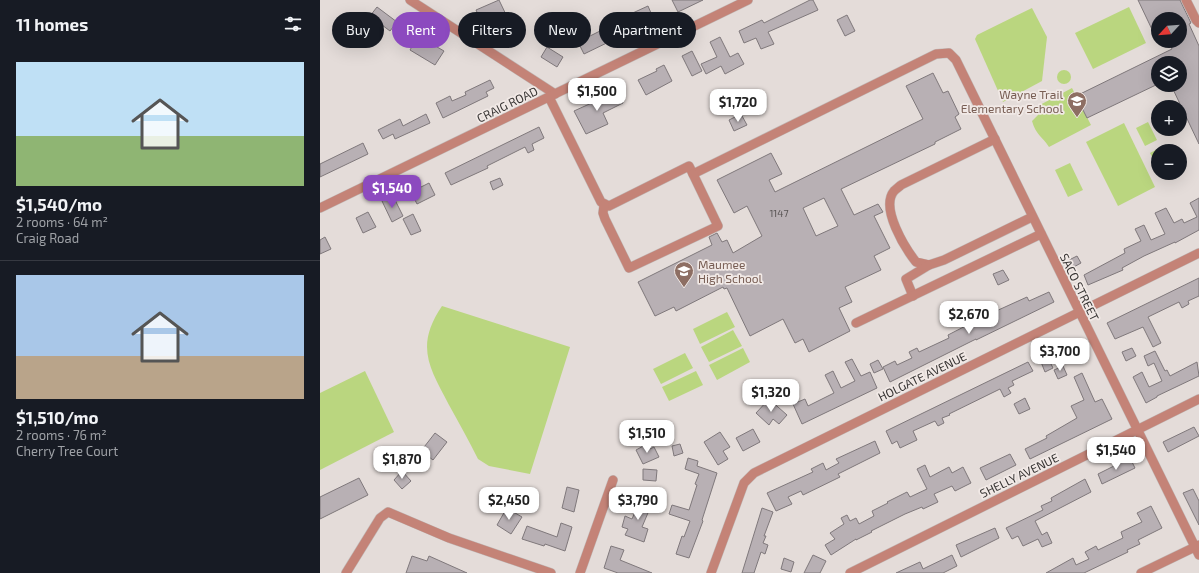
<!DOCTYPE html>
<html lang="en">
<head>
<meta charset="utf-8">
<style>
	:root { --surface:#171b24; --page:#242831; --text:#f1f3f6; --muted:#9ea1a6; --line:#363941; --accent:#8c4abf }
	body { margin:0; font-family:"Exo 2",sans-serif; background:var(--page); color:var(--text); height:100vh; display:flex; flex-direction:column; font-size:15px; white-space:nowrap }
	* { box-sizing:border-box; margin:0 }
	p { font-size:13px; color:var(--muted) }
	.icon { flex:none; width:22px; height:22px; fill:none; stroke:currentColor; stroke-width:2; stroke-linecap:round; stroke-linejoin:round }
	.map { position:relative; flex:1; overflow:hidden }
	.side { display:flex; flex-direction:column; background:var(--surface); width:320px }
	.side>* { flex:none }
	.top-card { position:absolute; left:12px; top:12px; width:380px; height:36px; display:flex; gap:8px }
	.needle { width:26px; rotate:244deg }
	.tools { position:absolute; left:831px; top:12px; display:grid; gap:8px }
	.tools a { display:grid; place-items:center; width:36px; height:36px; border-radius:50%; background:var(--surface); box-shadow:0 4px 16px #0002; font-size:20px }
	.price { position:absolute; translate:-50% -34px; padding:0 9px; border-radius:8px; background:#fff; color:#222; font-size:13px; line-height:26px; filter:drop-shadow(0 1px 2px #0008) }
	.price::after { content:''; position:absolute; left:50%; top:24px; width:12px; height:9px; margin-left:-6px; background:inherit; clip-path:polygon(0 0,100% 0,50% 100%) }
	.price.current { background:var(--accent); color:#fff }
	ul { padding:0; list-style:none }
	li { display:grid; align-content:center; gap:8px; height:212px; padding:0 16px }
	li+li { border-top:1px solid var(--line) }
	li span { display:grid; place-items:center; height:124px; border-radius:0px; color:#555 }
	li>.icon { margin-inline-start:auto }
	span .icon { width:72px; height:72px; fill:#fffc; stroke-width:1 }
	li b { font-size:17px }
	h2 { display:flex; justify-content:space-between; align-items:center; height:48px; padding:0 16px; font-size:17px }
	.tag { padding:0 14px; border-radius:18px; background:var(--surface); box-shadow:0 4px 16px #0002; font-size:14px; line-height:36px }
	.tag.current { background:var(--accent); color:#fff }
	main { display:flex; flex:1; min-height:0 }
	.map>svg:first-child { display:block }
	.green { fill:#bad67f }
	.building { fill:#b8b0b4; stroke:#7f787b; fill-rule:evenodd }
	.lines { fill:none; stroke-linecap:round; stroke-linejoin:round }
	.minor-casing { stroke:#c1bab8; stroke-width:10 }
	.minor { stroke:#c48377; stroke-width:9 }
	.labels { text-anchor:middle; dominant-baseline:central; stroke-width:3.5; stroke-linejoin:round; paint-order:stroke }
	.number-label { font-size:10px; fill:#575353 }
	.education-label { font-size:12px; fill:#785e54; stroke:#f1e9e6; text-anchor:end }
	.street-label { font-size:12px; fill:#373433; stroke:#f1e9e6 }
</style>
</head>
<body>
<main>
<section class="side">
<h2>11 homes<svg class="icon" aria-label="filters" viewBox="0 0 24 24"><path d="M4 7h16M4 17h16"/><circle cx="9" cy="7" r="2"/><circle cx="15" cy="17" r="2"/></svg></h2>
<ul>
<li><span style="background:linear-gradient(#bfe0f5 60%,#8fb573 0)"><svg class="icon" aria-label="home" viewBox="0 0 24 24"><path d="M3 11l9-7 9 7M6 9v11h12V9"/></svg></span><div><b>$1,540/mo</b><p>2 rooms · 64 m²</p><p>Craig Road</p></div></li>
<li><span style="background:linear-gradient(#a9c7e8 65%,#b9a48a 0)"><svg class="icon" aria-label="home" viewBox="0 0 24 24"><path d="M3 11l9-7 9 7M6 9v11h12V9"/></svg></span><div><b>$1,510/mo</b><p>2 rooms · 76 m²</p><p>Cherry Tree Court</p></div></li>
</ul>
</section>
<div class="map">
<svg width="879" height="573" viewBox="0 0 879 573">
	<rect width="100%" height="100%" fill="#e4dcd9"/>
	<g class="green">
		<path d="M809,7L826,43L773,69L755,33Z"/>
		<path d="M712,8L727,37L722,81L683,102L655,39L657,35Z"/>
		<circle cx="744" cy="77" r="7"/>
		<path d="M752,88L771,125L729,147C722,136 716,135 712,121L718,115L716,107Z"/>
		<path d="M828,122L837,140L825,146L816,128Z"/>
		<path d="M804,123L835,187L798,206L766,142Z"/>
		<path d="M841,147L843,151H838V169L830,153Z"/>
		<path d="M750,163L763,190L748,197L735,170Z"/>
		<path d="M122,306L250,347L210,474L169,466L158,459C149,441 139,423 129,405C109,367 95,346 122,306Z"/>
		<path d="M407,312L415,327L380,344L373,329Z"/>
		<path d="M413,330L422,346L389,362L381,347Z"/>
		<path d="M423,348L430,362L397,380L389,365Z"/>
		<path d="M365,353L373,368L341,384L333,369Z"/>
		<path d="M45,371L74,432L0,470V393Z"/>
		<path d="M376,371L383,385L349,401L342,387Z"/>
	</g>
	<g class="building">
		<path d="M179,0L190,23L180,28L173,15L161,21L156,10Z"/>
		<path d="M352,0H383L358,12Z"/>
		<path d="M490,0H493L498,10L448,32L454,44L441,49L436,38L424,43L419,31L442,20L444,23Z"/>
		<path d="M818,0H860L871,23L869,24L879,46V144L851,85H860V63H838V84L767,118L756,96L852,49L849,41H860V19H838V42Z"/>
		<path d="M328,6L334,20L264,54L258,42L280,31L281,34L295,27L293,22Z"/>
		<path d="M57,7L77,22L70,31L50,16Z"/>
		<path d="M527,15L535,31L525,36L517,20Z"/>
		<path d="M98,36L124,51L115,65L90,50Z"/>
		<path d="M400,37L410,57L418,53L424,64L405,74L401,66L386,74L381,64L397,57L390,42Z"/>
		<path d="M227,47L243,57L237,67L221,57Z"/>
		<path d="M372,51L382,71L372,76L362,56Z"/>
		<path d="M344,65L352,81L326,95L318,80L337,71L336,69Z"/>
		<path d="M613,73L623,93L628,91L639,114L635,117L641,129L615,142V144L521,189L534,215L558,204L563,212L554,216L570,248L554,256L561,270L525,287L532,302L519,308L530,331L489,352L483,339L475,343L463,319L430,336L407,288L404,289L403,287L356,311L354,307L335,316L318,282L392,245L389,237L397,233L402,242L407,240L413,253L442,236L427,206L414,213L397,180L451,153L462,174L449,180L455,192L603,119L586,86ZM504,198L518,226L496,236L483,208Z"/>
		<path d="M170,80L174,88L166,92L168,96L123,118L116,103L130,96L132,101L146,95L145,92Z"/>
		<path d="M298,91L303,103L283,113L288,124L266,134L254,111Z"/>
		<path d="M106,114L110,123L75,139L73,134L63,139L58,130L80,119L83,126Z"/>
		<path d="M421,114L427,125L414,131L409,120Z"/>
		<path d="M219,127L224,138L212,144L214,150L208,153L205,147L167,166L168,168L131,185L125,173Z"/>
		<path d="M43,143L48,154L0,177V164Z"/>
		<path d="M180,178L183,185L173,190L170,182Z"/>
		<path d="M109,183L115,195L97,204L91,192Z"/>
		<path d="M73,196L83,216L72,222L62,201Z"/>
		<path d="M879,198V230L855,243V242L824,256L802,268L803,270L768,285L764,275L805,253L804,249L821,241L815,229L824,225L831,240L845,234L835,213L846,208L854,223L862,219L864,223L877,217L870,203Z"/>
		<path d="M48,212L56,227L43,233L36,218Z"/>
		<path d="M93,214L101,231L91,235L83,219Z"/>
		<path d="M5,237L11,249L0,254V240Z"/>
		<path d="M757,256L761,263L752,268L749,260Z"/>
		<path d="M683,270L689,280L678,285L673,274Z"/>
		<path d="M879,278V296L868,301L869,304L862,308L859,302L828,317L841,343L833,347L823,327L795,339L787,323Z"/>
		<path d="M729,292L734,302L656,340V339L570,382L563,367L575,361L577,365L592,358L589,352L597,348L599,352L629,338L628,335L663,317L707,297L709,301Z"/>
		<path d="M752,341L757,351L744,357L739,347Z"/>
		<path d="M812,348L816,356L806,361L802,352Z"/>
		<path d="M835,351L845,371L847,370L850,376L877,362L879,376L837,396V397L826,403L813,377L822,372L829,387L842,381L834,363L828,366L824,356Z"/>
		<path d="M728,358L733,368L725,372L721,362Z"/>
		<path d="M532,359L541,376L550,372L557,388L482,424L473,404L485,399L488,406L514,393L505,375L513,371L521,388L535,381L525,362Z"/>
		<path d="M558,360L563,369L554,373L550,364Z"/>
		<path d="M708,362L713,371L692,381L694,385L688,388L691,393L684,397L680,389L629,414L630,415L622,418L624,423L618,426L615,421L593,431L597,440L580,448L577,441L572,444L566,431Z"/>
		<path d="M743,366L747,375L738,379L734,370Z"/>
		<path d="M762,373L775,402L782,399L792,419L710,459L705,449L727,438L726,436L757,418L751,406L764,400L754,377Z"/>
		<path d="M705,398L710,409L699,414L694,404Z"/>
		<path d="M449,399L467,415L459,424L453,419L449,425L436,413Z"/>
		<path d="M874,427L879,436L848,452L843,442Z"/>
		<path d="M433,429L440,442L423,451L416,438Z"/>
		<path d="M400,432L410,447L403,451L408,459L398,465L384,442Z"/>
		<path d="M115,433L127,442L113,460L101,451Z"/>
		<path d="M555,441L560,453L518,474L520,477L483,495L481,491L468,497L472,504L456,511L447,493L493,472L491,469L503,463L506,470L519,463L516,459Z"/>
		<path d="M327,444L330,449L334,447L339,457L323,464L316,450Z"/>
		<path d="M360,444L363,453L354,456L352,446Z"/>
		<path d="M690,454L696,465L666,480L660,468Z"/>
		<path d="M368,458L378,461L377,466L397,473L382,520L383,521L369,558L356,554L362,536L364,537L370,521L349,514L352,505L369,510L377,485L375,484L379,474L365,469Z"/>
		<path d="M810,458L815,468L782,484L778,474Z"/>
		<path d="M605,465L610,477L629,467L632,473L643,467L651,483L635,491L632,486L614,494L618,502L603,509L602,507L585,514L551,531L552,532L536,540V539L511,555L505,545L515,539L510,533L524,524L521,518L527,515L530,521L536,518L539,524L554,516L552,511L568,503L567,502L587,492L590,497L607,489L597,469Z"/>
		<path d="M323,469L337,470L336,481L323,480Z"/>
		<path d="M82,471L91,481L82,489L74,480Z"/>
		<path d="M39,478L48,495L0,519V497Z"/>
		<path d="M765,479L771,492L715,521L722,535L727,532L732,543L722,547L718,539L703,546L698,536L692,539L686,528L723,510L721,506L732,501L731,498Z"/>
		<path d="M247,487L259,490L254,512L242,508Z"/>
		<path d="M873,489L879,501V525L863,493Z"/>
		<path d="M322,496L333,501L322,527L328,529L324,542L305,535L308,529L302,527L305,516L312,519Z"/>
		<path d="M831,506L842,528L818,540L820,544L807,550L808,552L764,573H726L753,558L756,565L769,559L765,552L776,546L778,550L803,538L801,532L822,522L817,513Z"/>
		<path d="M442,508L453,512L444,536H446L443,543L448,545L445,554L441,552L434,573H422Z"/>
		<path d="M190,510L202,517L191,534L177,525L185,511L188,513Z"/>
		<path d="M241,523L252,527L245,551L225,544L224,546L202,539L207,526L237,537Z"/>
		<path d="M675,528L679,538L641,557L636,545Z"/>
		<path d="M291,546L304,550L300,560L332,573H298L284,568Z"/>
		<path d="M493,555L506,561L500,573H484Z"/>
		<path d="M632,555L637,566L623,573H576L600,562L603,569Z"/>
		<path d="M92,556L107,561L109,556L147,573H86Z"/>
		<path d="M464,558L474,562L471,572L461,569Z"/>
	</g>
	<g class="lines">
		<g class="minor-casing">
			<g id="minor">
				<path d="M90,0L235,94"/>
				<path d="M866,0L876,20L879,23"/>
				<path d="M229,97L281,202L289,206L369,166L373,174L616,54L629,53L636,60L879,555"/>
				<path d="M675,139L581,185C579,187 576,189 574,191C560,208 585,248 596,262L609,265L624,260L712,217"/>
				<path d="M284,205L283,213L285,219L309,268L398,226L373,174"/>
				<path d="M0,208L428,0"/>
				<path d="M593,296L586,279L609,265"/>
				<path d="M536,323L721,234"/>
				<path d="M26,573L60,518L68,512L129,538L231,573"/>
				<path d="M260,573L293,480"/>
				<path d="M391,573L424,483L434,473L879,253"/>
				<path d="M530,573L879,399"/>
				<path d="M821,573L879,545"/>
			</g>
		</g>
		<use href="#minor" class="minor"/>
	</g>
	<defs>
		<g id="school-pin" transform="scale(1)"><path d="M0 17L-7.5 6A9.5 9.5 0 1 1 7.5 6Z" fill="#8d6e63" stroke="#f1e9e6"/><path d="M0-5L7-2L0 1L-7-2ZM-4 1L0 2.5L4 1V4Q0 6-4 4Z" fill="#fff"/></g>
	</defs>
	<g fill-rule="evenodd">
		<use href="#school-pin" x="757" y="101"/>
		<use href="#school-pin" x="364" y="271"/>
	</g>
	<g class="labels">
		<g class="number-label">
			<text x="459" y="213">1147</text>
		</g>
		<g class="education-label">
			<text x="743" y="94">Wayne Trail<tspan x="743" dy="14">Elementary School</tspan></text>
			<text x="378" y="264" text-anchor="start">Maumee<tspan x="378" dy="14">High School</tspan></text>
		</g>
		<g class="street-label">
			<text transform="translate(187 104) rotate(-26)">CRAIG ROAD</text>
			<text transform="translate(760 287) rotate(64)">SACO STREET</text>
			<text transform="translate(602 376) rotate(-26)">HOLGATE AVENUE</text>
			<text transform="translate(699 475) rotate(-26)">SHELLY AVENUE</text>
		</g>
	</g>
</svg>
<div class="tools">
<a><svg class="needle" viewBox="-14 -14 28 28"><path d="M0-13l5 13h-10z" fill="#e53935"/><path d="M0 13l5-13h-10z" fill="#9ea1a6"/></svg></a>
<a><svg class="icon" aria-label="layers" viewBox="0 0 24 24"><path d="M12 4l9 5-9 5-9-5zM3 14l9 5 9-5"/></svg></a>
<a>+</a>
<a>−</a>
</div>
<b class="price" style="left:277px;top:112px">$1,500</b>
<b class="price" style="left:418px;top:123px">$1,720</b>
<b class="price current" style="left:72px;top:209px">$1,540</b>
<b class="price" style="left:649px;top:335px">$2,670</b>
<b class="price" style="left:740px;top:372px">$3,700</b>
<b class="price" style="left:451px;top:413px">$1,320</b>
<b class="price" style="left:327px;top:454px">$1,510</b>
<b class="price" style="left:796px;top:471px">$1,540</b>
<b class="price" style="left:82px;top:480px">$1,870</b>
<b class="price" style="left:189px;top:521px">$2,450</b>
<b class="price" style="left:318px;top:521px">$3,790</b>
<div class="top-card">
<a class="tag">Buy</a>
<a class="tag current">Rent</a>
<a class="tag">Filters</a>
<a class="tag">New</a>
<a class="tag">Apartment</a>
</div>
</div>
</main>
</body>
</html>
